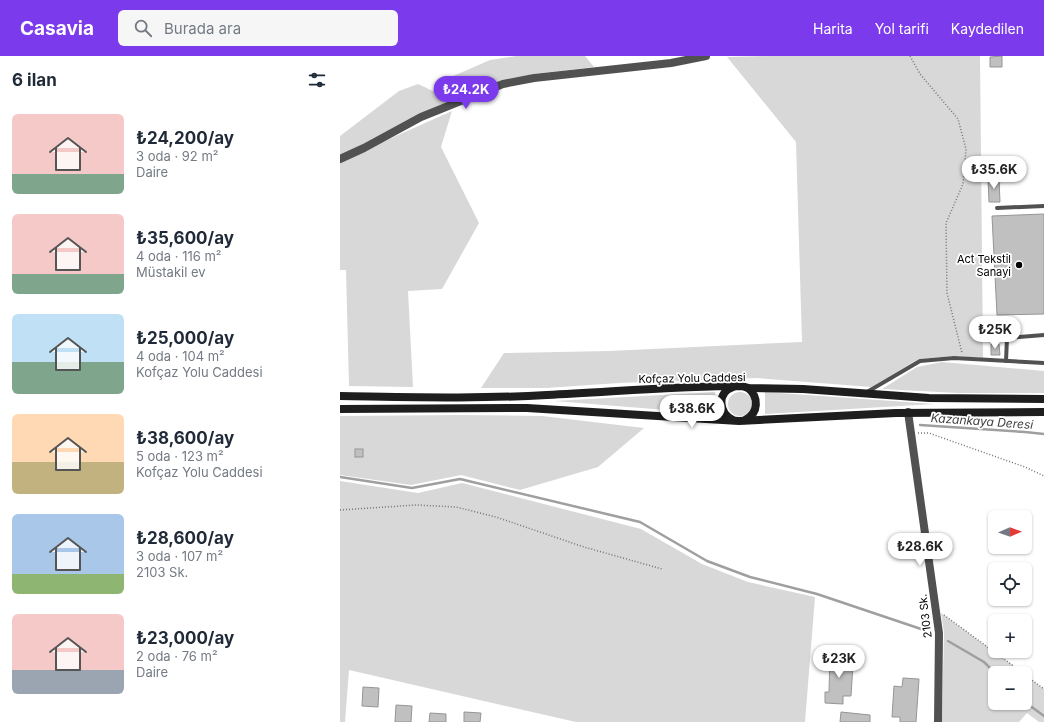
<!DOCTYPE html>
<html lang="tr">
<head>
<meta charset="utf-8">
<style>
	:root { --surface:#fff; --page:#f6f6f7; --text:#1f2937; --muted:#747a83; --accent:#7c3aed }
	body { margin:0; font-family:Inter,sans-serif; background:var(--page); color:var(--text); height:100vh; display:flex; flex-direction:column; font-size:15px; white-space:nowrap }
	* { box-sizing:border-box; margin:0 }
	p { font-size:13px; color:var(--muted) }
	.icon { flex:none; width:22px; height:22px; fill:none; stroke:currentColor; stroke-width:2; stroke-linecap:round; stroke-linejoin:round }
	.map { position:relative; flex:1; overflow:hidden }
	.side { display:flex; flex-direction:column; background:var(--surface); width:340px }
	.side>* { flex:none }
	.needle { width:26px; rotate:88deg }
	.tools { position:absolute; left:648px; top:454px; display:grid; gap:8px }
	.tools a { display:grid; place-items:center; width:44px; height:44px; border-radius:6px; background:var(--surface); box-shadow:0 1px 3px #0004; font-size:20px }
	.price { position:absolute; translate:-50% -34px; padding:0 9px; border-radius:14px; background:#fff; color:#222; font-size:13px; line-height:26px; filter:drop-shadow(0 1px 2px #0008) }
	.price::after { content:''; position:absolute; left:50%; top:24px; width:12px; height:9px; margin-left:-6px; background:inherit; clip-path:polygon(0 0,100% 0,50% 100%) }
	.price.selected { background:var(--accent); color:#fff }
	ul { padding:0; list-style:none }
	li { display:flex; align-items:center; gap:12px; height:100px; padding:0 12px }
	li span { display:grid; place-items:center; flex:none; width:112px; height:80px; border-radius:6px; color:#555 }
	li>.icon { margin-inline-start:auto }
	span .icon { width:48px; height:48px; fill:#fffc; stroke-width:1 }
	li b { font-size:17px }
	h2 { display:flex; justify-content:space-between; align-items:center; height:48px; padding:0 12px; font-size:17px }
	header { display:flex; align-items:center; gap:24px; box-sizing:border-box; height:56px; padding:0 20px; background:var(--accent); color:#fff }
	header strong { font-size:19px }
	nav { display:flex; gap:22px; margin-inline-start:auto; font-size:14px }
	.search { width:280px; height:36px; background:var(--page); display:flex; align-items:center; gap:10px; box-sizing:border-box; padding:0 14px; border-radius:6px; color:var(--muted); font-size:15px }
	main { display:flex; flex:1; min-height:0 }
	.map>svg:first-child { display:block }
	.green { fill:#d8d8d8 }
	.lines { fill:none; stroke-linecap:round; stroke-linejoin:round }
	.stream { stroke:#9f9f9f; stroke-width:2.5 }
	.building { fill:#c0c0c0; stroke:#959595 }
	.path { stroke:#737373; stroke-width:1.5; stroke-dasharray:1 2; stroke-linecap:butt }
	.service { stroke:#515151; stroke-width:4 }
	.minor { stroke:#515151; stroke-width:8 }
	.secondary { stroke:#1e1e1e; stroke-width:8 }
	.poi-dot { fill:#000; stroke:#fff; stroke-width:1.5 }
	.labels { text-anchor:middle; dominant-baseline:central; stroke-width:3.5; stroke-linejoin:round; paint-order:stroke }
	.poi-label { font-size:11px; fill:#000; stroke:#fff; text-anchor:end }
	.street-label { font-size:11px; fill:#000; stroke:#fff }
	.water-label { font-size:12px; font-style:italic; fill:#404040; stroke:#fff }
</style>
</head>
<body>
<header>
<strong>Casavia</strong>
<div class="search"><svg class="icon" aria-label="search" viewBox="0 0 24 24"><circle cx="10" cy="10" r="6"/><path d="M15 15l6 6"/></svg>Burada ara</div>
<nav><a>Harita</a><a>Yol tarifi</a><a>Kaydedilen</a></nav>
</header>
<main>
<section class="side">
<h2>6 ilan<svg class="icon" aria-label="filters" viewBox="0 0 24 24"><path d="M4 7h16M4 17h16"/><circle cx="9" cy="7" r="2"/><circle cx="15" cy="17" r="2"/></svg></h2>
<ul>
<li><span style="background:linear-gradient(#f6c9c9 75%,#7fa58c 0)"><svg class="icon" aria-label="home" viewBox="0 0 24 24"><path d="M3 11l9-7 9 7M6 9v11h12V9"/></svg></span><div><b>₺24,200/ay</b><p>3 oda · 92 m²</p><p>Daire</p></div></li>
<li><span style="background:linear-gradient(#f6c9c9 75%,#7fa58c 0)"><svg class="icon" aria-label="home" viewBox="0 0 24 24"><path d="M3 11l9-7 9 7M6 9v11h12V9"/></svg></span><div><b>₺35,600/ay</b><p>4 oda · 116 m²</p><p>Müstakil ev</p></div></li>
<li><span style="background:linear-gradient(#bfe0f5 60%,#7fa58c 0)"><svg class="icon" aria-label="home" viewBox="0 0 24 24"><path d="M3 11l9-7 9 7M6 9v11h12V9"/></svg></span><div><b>₺25,000/ay</b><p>4 oda · 104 m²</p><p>Kofçaz Yolu Caddesi</p></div></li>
<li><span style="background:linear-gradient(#ffd9b3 60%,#c2b280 0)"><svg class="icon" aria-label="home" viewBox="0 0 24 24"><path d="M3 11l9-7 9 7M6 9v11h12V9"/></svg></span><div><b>₺38,600/ay</b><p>5 oda · 123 m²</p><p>Kofçaz Yolu Caddesi</p></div></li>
<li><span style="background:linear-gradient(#a9c7e8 75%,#8fb573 0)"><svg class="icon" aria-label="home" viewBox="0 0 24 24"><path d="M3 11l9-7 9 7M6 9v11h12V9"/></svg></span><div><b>₺28,600/ay</b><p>3 oda · 107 m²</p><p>2103 Sk.</p></div></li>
<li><span style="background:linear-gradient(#f6c9c9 70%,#9aa5b1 0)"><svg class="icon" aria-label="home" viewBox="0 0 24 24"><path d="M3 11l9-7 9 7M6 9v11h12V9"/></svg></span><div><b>₺23,000/ay</b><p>2 oda · 76 m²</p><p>Daire</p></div></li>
</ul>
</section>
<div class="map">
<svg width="704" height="666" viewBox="0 0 704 666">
	<rect width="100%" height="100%" fill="#fff"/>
	<g class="green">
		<path d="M177,0H245L254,11L193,18L161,26L22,91L0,99V80L59,35L78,28L93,35L111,21L150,4Z"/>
		<path d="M429,0H640L643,302L614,300L579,303L531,331L417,322L279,327L206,332H141L164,297L269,295L462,286L456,86L387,1Z"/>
		<path d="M112,55L101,91L139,167L102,233L68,235L73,331L9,330L6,214H0V105Z"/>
		<path d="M602,306L704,315V337H618L542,333L577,311Z"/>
		<path d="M375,336L376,358L214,345Z"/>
		<path d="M425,336L595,348L425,358Z"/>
		<circle cx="400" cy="348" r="12"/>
		<path d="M118,359L202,360L304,372L258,411L180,434L121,419L71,429L0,419V360Z"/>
		<path d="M0,425L78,437L122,427L301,473L362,508L408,526L475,541L465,666H236L9,614L5,666H0Z"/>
		<path d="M601,557L683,617H655V647H685V619L704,633V666H699L687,657L679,666H602L604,576Z"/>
	</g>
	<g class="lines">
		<g class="stream">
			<path d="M580,369L685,376L704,378"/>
			<path d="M0,421L72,432L120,423L300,466L367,505L410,521L477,538L584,574"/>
			<path d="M608,585L644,606L655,617"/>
			<path d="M685,646L704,660"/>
		</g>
	</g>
	<g class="building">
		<path d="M662,0V11H650V1Z"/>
		<path d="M670,113H678L676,124H668Z"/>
		<path d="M648,123H659L660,146H649Z"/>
		<path d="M704,158V258L657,259L652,160Z"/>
		<path d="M651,288H659L660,299H651Z"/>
		<rect x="15" y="393" width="8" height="8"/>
		<path d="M490,598H507V608H513L511,640H503V648L485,647V636H489Z"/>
		<path d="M563,622L579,623L576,666H560V661H552L554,630L562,631Z"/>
		<path d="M23,631L39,632L38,651L22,650Z"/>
		<path d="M56,649L72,650L71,666H55Z"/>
		<path d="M124,656L141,657L140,666H124Z"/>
		<path d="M501,656L530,659V666H500Z"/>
		<path d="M90,657L106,658V666H89Z"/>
	</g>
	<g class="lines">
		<g class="path">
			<path d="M570,0L580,18L618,63L626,93L623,128L606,167L607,237L622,297"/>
			<path d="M578,377H589L685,411L704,420"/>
			<path d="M0,454L76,449L116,451L156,461L244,491L322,513"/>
			<path d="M604,559L683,617"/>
			<path d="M685,619L704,633"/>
		</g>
		<g class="service">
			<path d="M657,152L704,150"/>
			<path d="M666,305L667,282L704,279"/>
			<path d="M527,336L580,305L614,302L704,307"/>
		</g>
		<g class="minor">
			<path d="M0,103L24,92L81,61L163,28L194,22L331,7L366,0"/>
			<path d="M568,356L599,577L598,666"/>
		</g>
		<g class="secondary">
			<path d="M393,331C376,337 379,357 393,364"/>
			<path d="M0,340C69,341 139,343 207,339C272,336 337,330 402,330L408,332L463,333L589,342L704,343"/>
			<path d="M0,353L187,352L399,365L556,357L704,356"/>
			<path d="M405,364C419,357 419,341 408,332"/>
		</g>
	</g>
	<circle class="poi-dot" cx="679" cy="209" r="4"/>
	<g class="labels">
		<g class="poi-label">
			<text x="671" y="203">Act Tekstil<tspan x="671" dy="13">Sanayi</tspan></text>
		</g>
		<g class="street-label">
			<text transform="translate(352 322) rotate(-1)">Kofçaz Yolu Caddesi</text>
			<text transform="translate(585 560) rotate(-97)">2103 Sk.</text>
		</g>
		<g class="water-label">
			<text transform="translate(642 365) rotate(4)">Kazankaya Deresi</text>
		</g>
	</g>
</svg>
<div class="tools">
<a><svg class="needle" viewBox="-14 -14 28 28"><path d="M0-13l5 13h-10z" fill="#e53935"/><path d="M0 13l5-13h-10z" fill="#747a83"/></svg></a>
<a><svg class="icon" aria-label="locate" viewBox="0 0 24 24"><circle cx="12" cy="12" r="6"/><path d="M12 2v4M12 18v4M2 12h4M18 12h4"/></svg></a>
<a>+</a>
<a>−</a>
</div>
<b class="price selected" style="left:126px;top:54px">₺24.2K</b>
<b class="price" style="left:654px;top:134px">₺35.6K</b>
<b class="price" style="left:655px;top:294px">₺25K</b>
<b class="price" style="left:352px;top:373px">₺38.6K</b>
<b class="price" style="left:580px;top:511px">₺28.6K</b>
<b class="price" style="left:499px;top:623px">₺23K</b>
</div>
</main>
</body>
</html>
